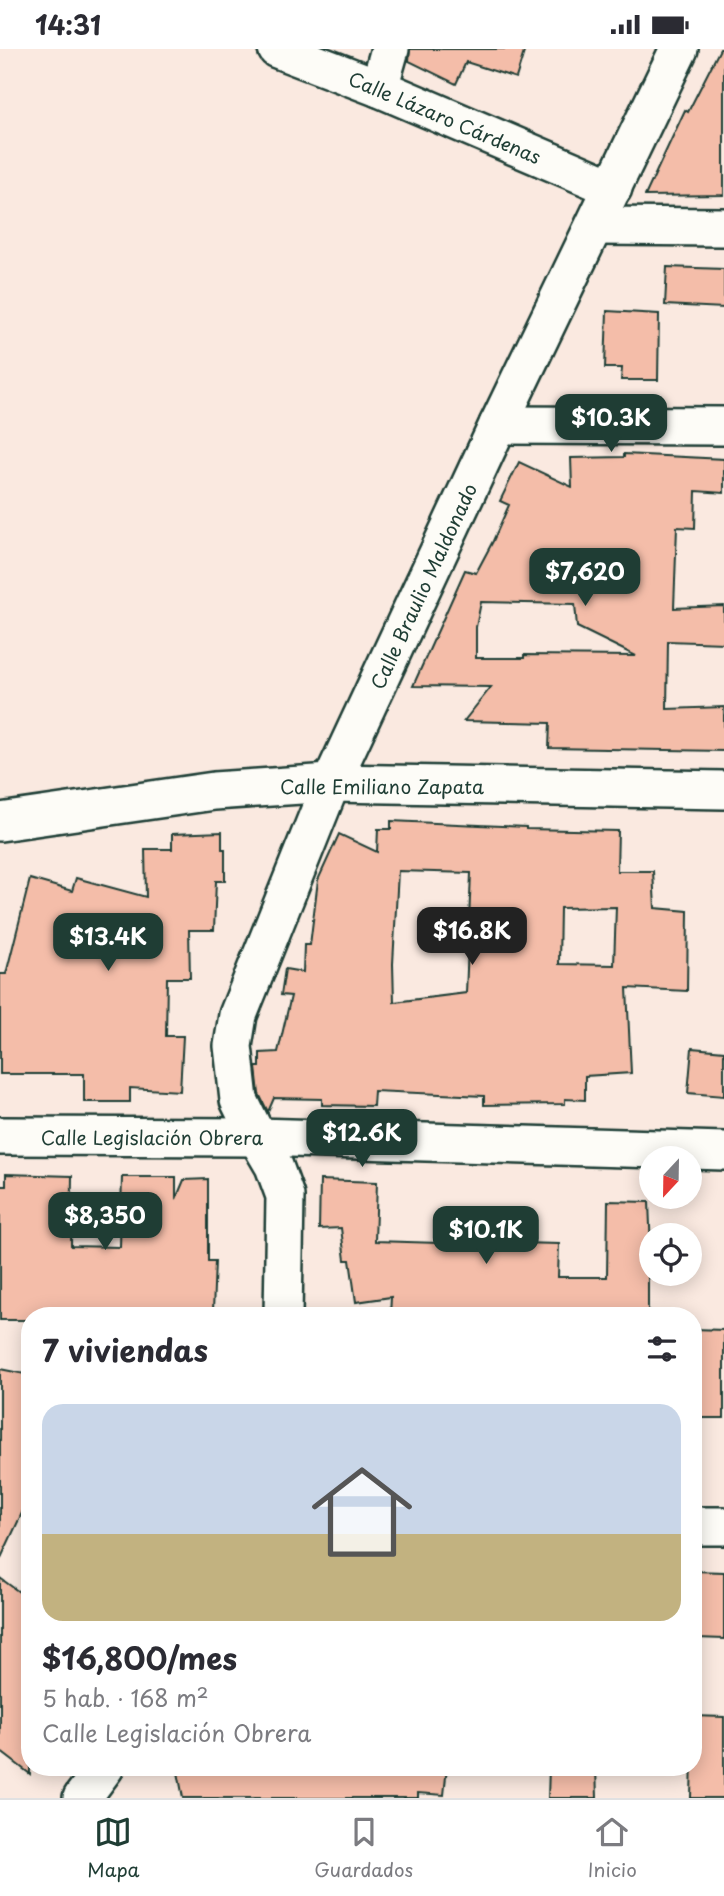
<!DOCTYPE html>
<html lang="es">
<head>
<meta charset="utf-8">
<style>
	:root { --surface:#fff; --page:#f2f2f3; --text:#2b2b33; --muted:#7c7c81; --line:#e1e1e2; --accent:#1f3d34 }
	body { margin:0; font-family:"Playpen Sans",sans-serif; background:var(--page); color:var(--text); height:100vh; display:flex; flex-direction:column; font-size:26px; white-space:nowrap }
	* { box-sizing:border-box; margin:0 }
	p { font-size:23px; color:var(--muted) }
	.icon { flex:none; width:38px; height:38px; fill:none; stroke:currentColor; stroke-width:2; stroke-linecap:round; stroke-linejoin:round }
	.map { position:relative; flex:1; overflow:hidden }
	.side { position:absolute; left:21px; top:1258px; width:681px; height:469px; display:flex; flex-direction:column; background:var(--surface); border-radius:28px; box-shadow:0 4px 18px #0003 }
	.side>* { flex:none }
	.needle { width:46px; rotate:202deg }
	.controls { position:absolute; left:639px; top:1097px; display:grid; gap:14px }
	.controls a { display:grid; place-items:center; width:63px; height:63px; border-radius:50%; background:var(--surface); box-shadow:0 4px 18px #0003; font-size:35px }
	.price { position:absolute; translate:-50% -60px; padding:0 16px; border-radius:14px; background:var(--accent); color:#fff; font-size:23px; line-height:46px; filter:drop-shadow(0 2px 4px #0008) }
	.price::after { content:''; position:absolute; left:50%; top:42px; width:21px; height:16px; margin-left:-10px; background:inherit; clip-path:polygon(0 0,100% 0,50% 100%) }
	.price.selected { background:#222; color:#fff }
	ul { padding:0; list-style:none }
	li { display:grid; align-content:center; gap:14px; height:371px; padding:0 21px }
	li span { display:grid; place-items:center; height:217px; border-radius:21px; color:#555 }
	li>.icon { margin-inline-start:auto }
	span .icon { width:126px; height:126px; fill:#fffc; stroke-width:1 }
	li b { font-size:30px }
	h2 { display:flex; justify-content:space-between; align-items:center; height:84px; padding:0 21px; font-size:30px }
	.status { display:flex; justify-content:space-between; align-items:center; height:49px; padding:0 35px; background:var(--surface); direction:ltr }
	.status svg { height:19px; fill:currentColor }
	.tabs { display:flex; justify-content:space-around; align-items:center; height:98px; border-top:2px solid var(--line); background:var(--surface); font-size:19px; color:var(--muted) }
	.tabs a { display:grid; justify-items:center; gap:4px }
	.tabs .selected { color:var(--accent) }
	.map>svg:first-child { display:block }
	.building { fill:#f4bda9; stroke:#1f3d34; stroke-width:2; fill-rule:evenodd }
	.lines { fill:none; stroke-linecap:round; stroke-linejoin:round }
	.minor-casing { stroke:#1f3d34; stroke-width:42 }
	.minor { stroke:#fdfcf7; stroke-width:37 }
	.labels { text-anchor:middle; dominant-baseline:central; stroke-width:5; stroke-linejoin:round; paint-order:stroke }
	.street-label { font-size:19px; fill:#1f3d34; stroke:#fdfcf7 }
</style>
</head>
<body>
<div class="status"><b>14:31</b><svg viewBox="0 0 49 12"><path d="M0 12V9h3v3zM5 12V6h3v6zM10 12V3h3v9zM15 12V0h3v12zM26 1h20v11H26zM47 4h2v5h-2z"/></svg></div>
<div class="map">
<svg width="724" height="1749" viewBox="0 0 724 1749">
	<rect width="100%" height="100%" fill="#fae9e0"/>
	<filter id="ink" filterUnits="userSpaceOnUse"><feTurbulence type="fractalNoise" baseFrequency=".0143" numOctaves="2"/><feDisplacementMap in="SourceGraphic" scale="14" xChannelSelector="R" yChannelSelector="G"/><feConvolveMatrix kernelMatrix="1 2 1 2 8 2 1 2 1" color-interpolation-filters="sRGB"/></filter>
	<g filter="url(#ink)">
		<g class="building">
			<path d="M410,0H525L516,29L466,13L456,35L409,12Z"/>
			<path d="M720,0H724V146L645,147L685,61L688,63Z"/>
			<path d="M667,218L724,220V259L665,256Z"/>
			<path d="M607,262L659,265L658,331H621L622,319H605Z"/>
			<path d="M624,405L724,410V444L696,442L695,479L677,478L674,559L724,557V594L668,592L667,660L724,658V702L549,699L550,674L464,672L491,638L413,637L465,521L476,524L493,492L509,456L500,452L519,413L572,438L571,409L624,408ZM481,553L575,555L577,578L636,607L524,606V609H476V578Z"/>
			<path d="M391,772L526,778V780L618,782L617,822H653L655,859L688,862L687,942L627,939L631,1024L585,1027V1051L565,1050V1055L484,1056V1047L374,1042L373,1057L322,1056V1050L274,1049L268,1063L259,1045L256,1018H260V1004L278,1003L291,947L281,946L285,920L303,923L304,896H310L318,831L339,785L377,803L378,780H391ZM398,822L471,824L466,944L394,953L393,915ZM616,858L614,916L559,915L560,859Z"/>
			<path d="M222,783V800H225V832H216L214,881H189L190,929H167L166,987H183L180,1042L130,1039V1053H84V1025H0V925H6L30,830L72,842L76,829L146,848L145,800H172V785Z"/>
			<path d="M692,999L724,1002V1047L688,1044Z"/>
			<path d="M6,1125L72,1127L71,1197L120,1198L122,1128H176V1150L184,1131L208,1130V1212H215L213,1262H168V1267H30V1271H0V1137H6Z"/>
			<path d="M320,1131L377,1133L375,1192L439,1194V1188L483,1187V1193L559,1195L558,1228H607L608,1152L649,1153L651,1201H648V1267H390L391,1248L356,1253L350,1211H345L341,1179L319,1180Z"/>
			<path d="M693,1280L724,1281V1369H693Z"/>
			<path d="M0,1320L30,1326V1447L0,1511Z"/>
			<path d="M693,1522L724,1523V1590L697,1589L698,1560H693Z"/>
			<path d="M0,1529L30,1551V1725L0,1702Z"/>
			<path d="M693,1667L724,1668V1749H691Z"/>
			<path d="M177,1718H447L444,1746L418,1744V1749H183Z"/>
			<path d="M549,1718H596L597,1749H548Z"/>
		</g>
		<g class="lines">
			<g class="minor-casing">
				<g id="minor">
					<path d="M277,0L379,39L613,139"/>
					<path d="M379,39L390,0"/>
					<path d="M595,177L724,178"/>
					<path d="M498,376L724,377"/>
					<path d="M0,773L214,742L331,734L724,741"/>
					<path d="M0,1087L257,1088L724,1102"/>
					<path d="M283,1267L285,1147L274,1117L257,1088L239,1051L233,997L238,966L331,734L498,376L679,0"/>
					<path d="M693,1477H724"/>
					<path d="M82,1749L105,1718"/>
				</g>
			</g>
			<use href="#minor" class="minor"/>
		</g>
	</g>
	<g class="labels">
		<g class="street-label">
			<text transform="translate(445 68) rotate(23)">Calle Lázaro Cárdenas</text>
			<text transform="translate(423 537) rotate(-65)">Calle Braulio Maldonado</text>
			<text x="382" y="737">Calle Emiliano Zapata</text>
			<text x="152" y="1088">Calle Legislación Obrera</text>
		</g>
	</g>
</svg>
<div class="controls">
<a><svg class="needle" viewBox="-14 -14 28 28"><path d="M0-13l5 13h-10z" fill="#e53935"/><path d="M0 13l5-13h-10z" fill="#7c7c81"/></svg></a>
<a><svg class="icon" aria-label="locate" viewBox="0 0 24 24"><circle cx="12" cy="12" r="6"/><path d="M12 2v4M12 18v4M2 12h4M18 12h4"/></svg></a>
</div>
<b class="price" style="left:611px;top:405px">$10.3K</b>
<b class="price" style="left:585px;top:559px">$7,620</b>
<b class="price selected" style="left:472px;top:918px">$16.8K</b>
<b class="price" style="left:108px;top:924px">$13.4K</b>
<b class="price" style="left:362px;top:1120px">$12.6K</b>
<b class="price" style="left:105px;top:1203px">$8,350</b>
<b class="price" style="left:486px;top:1217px">$10.1K</b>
<section class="side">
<h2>7 viviendas<svg class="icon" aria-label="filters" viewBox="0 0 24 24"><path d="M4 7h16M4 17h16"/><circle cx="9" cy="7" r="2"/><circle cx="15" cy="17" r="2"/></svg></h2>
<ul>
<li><span style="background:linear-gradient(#c9d6e8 60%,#c2b280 0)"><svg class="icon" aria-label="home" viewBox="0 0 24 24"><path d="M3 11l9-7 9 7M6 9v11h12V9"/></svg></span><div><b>$16,800/mes</b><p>5 hab. · 168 m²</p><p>Calle Legislación Obrera</p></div></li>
</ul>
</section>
</div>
<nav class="tabs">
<a class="selected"><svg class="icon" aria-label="map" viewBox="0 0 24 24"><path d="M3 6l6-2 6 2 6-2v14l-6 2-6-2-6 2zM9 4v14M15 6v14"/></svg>Mapa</a>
<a><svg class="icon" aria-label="saved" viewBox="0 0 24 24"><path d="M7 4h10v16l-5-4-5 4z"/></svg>Guardados</a>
<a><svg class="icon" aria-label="home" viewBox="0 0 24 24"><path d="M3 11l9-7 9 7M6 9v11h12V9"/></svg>Inicio</a>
</nav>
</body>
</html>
